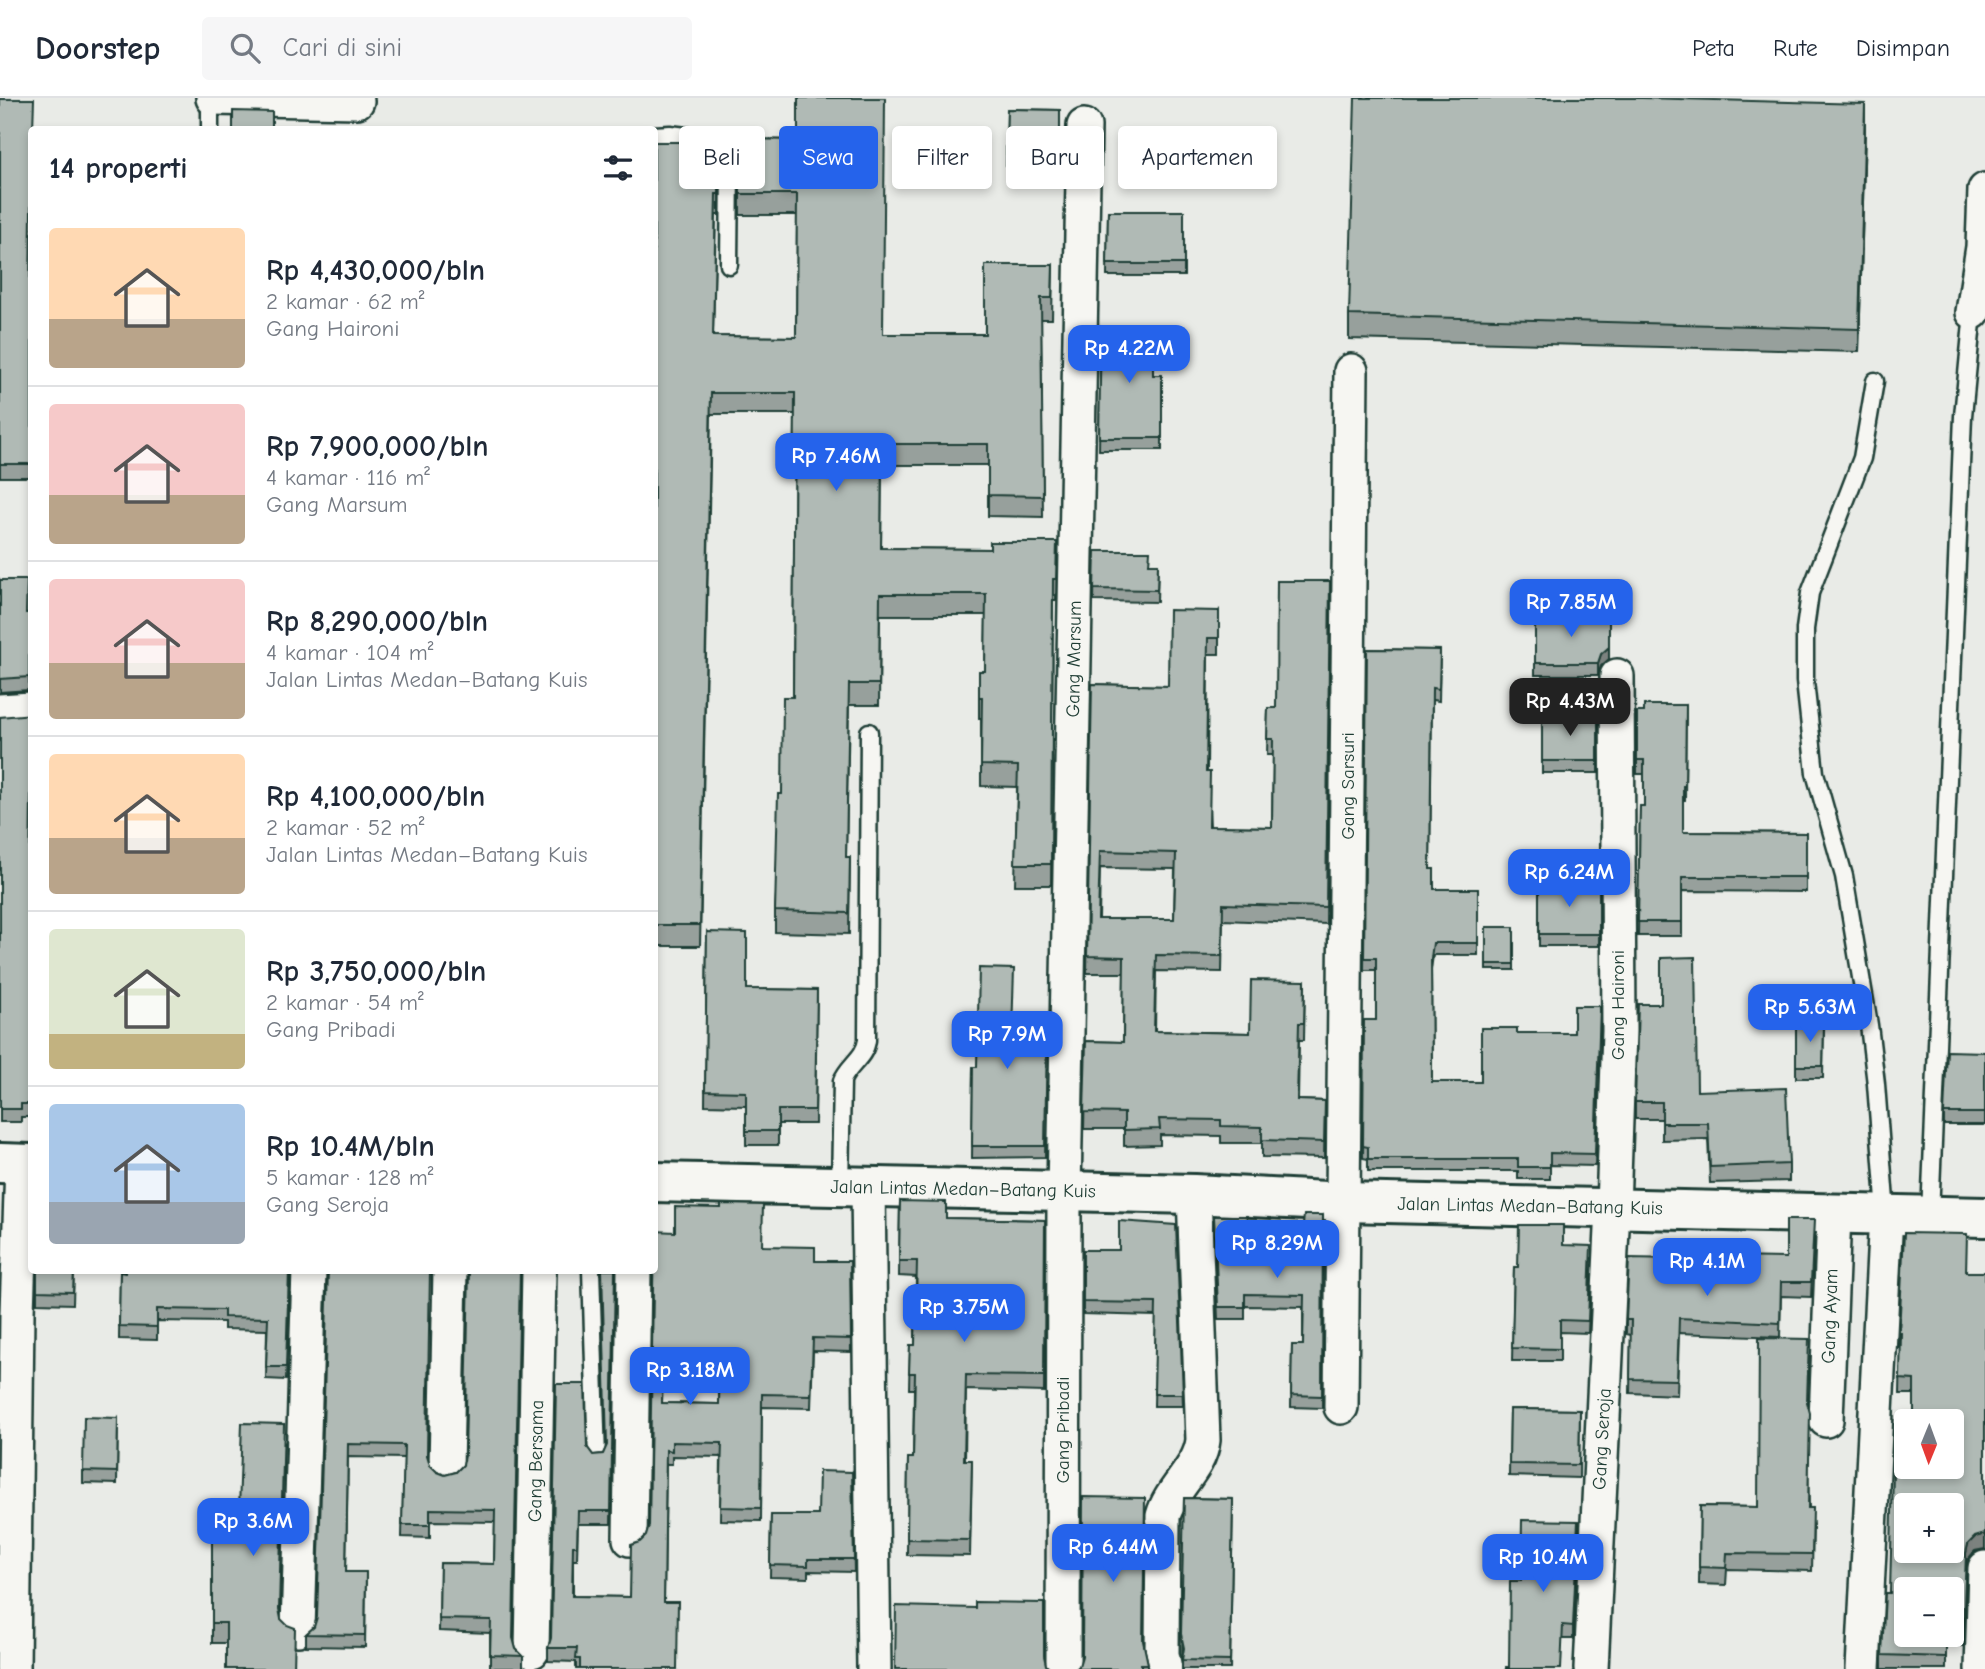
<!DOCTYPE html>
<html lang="id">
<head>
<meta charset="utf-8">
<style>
	:root { --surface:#fff; --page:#f6f6f7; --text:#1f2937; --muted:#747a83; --line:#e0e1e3; --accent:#2563eb }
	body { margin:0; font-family:"Comic Neue",sans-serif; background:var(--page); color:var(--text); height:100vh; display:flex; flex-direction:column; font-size:26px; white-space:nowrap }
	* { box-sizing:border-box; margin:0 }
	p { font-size:23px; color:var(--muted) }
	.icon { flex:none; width:38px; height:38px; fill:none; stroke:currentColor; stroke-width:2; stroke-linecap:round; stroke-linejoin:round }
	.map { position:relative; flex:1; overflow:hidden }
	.details { position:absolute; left:28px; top:28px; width:630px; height:1148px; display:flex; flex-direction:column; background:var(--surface); border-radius:7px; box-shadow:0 4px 10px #0003 }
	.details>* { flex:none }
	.hud { position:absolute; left:679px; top:28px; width:665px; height:63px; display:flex; gap:14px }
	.needle { width:46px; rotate:181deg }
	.fabs { position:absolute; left:1894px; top:1311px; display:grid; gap:14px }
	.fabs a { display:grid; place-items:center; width:70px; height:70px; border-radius:7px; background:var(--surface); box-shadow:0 4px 10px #0003; font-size:35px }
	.price { position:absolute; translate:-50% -60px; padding:0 16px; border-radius:14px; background:var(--accent); color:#fff; font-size:23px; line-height:46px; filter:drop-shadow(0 2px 4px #0008) }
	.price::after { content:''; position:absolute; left:50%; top:42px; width:21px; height:16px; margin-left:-10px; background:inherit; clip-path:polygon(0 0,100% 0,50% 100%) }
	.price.selected { background:#222; color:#fff }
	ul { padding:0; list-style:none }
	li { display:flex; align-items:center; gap:21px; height:175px; padding:0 21px }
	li+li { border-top:2px solid var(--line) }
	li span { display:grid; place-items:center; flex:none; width:196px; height:140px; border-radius:7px; color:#555 }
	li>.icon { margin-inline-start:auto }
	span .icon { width:84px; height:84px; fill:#fffc; stroke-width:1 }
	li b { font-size:30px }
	h2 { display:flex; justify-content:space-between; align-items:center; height:84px; padding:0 21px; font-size:30px }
	.pill { padding:0 24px; border-radius:7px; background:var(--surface); box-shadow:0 4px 10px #0003; font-size:24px; line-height:63px }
	.pill.selected { background:var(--accent); color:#fff }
	header { display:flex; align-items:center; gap:42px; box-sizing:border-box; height:98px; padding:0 35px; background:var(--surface); border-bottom:2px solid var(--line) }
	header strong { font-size:33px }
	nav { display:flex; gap:38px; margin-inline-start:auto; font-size:24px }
	.search { width:490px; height:63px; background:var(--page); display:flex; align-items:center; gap:18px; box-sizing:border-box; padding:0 24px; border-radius:7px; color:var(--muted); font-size:26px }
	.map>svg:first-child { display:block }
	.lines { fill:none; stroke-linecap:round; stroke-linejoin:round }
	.service-casing { stroke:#1f3d34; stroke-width:21 }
	.minor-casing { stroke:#1f3d34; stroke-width:38 }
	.trunk-casing { stroke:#1f3d34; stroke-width:44 }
	.service { stroke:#f6f6f2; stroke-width:16 }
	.minor { stroke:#f6f6f2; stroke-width:33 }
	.trunk { stroke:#f6f6f2; stroke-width:38 }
	.wall { fill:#97a09c; stroke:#1f3d34; stroke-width:2; fill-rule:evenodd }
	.shaded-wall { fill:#7b827f; stroke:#1f3d34; stroke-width:2 }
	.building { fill:#b0bab5; stroke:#1f3d34; stroke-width:2; fill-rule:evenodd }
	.labels { text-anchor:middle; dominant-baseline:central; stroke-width:5; stroke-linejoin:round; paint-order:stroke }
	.street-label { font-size:19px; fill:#1f3d34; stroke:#f6f6f2 }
</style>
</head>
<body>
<header>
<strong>Doorstep</strong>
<div class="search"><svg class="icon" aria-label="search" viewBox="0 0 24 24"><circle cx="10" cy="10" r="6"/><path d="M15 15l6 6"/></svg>Cari di sini</div>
<nav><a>Peta</a><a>Rute</a><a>Disimpan</a></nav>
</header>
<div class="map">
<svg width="1985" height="1571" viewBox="0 0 1985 1571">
	<rect width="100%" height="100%" fill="#e9ebe7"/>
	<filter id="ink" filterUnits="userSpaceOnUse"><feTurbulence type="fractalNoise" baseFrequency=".0143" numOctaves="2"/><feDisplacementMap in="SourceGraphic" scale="14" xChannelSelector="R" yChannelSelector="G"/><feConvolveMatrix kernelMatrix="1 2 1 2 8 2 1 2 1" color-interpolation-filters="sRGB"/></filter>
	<g filter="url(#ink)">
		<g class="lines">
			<g class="service-casing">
				<g id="service">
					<path d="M210,0V32"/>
					<path d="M654,37L670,36L711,41L727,51L730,67L729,167"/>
					<path d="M1875,283L1862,360L1810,495L1805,531V583L1815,675L1844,778L1869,927L1876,986L1886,1116"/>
					<path d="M840,1088L842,983C848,967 865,960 867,942L869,634"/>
					<path d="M1930,1117L1963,318L1973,214"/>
					<path d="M591,1172L597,1361"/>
				</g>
			</g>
			<g class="minor-casing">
				<g id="minor">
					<path d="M213,0L357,3"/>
					<path d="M1973,214L1983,149L1985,92"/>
					<path d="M0,613L32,611"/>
					<path d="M868,1089L874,1571"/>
					<path d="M1341,1309L1351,273"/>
					<path d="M1826,1322L1834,1115"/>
					<path d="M446,1370L450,1172"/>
					<path d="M630,1441L634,1172"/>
					<path d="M298,1531L309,1172"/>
					<path d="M532,1553L539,1172"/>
					<path d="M13,1571L17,1215L22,1066"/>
					<path d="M1063,1571L1064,1094L1084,28"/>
					<path d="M1165,1571L1162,1556L1163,1418C1171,1390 1200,1371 1203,1342L1194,1096"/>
					<path d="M1591,1571L1613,1110L1619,933L1617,578"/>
					<path d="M1863,1571L1886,1116"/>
					<path d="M1982,1571L1985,1470"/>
				</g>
			</g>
			<g class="trunk-casing">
				<g id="trunk">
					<path d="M0,1065L32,1066"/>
					<path d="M654,1084L1194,1096L1344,1104L1985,1119"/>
				</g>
			</g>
			<use href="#service" class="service"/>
			<use href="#minor" class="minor"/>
			<use href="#trunk" class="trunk"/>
		</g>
		<g class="wall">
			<path d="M0,1L31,195H32V379H0Z"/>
			<path d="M1007,11L1060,12V68H1006Z"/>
			<path d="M1865,29L1859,254L1349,241V217Z"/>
			<path d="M740,41L798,42L883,236H985L1053,167L1052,221H1041L1043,419L988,418V367H882L881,450L990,451L1057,444L1056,502H1053L1051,787H1015L1017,689L981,688V620H979V573H985L986,517H880L879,607H849L846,759H850L849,836L775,834V813L782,696L793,599L795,316H711L700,848H654V44H719V117H716L713,238L796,239L797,117H740Z"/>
			<path d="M1108,113H1184V178H1107Z"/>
			<path d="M1101,229L1153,277H1162V352H1099Z"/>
			<path d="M1095,453L1150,466H1158L1157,504L1094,503Z"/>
			<path d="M0,482L26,515H32V566H29V592L0,594Z"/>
			<path d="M1330,483L1326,826L1223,822L1222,874L1156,873L1155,933L1250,935L1305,883L1304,942H1299L1298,1002L1325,1003L1324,1060L1262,1059V1045H1221V1038L1160,1037V1047L1124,1048V1031H1084L1086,943L1123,944L1124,875H1087L1092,586L1168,588L1219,513V556H1208L1207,674L1210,728L1272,729L1273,657H1267L1268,610H1276ZM1100,770L1175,771L1174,821H1099Z"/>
			<path d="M1535,518L1609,561L1601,568L1598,577H1535Z"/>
			<path d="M1367,551L1440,552L1439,603L1432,602L1430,771L1434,791H1478V857H1433L1431,872L1432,984H1481L1517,935H1574L1600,908L1595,1068L1550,1067V1081H1518V1073H1368V1061L1363,1060L1364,922H1376V872H1364Z"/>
			<path d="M1686,607L1685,702H1683V734L1806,735V794L1682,793V838H1638L1640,708H1644V676H1637V614H1644Z"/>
			<rect x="1542" y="616" width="56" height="59"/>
			<path d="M0,619L32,778V1019H21V1024H0Z"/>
			<rect x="1539" y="786" width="60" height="62"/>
			<rect x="1486" y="829" width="28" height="43"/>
			<path d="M707,834L747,891L817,892L815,1026H778V1047H746V1008L705,1007Z"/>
			<path d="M1796,925H1824L1823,980H1796Z"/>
			<path d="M1013,935L1047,936L1045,1059L972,1060L973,969H977Z"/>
			<path d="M1985,954V1027H1944V1015Z"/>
			<path d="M1697,993L1789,1066V1083L1710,1085L1708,1041L1662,1042V1021H1635V1004Z"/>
			<path d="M900,1103L946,1120L1045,1122L1044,1294L966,1292L965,1362H972L970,1458L907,1457L908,1360H913L914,1291H909L910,1247H915L916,1179L899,1178Z"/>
			<path d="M1323,1117L1322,1310L1291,1309L1292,1247H1303V1209L1245,1208V1221H1218L1214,1130L1246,1126L1303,1127Z"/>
			<path d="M1176,1127L1183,1308H1154L1156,1218L1083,1216V1152H1119Z"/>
			<path d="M1814,1137L1811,1199L1781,1198L1780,1239L1679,1235L1677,1297L1630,1295L1631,1237L1626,1236V1222L1679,1171L1728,1172L1786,1160Z"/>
			<path d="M1563,1147L1591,1160L1588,1235L1560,1234V1263H1512L1514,1169H1518Z"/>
			<path d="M762,1148L815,1163H850L851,1254L813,1253L811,1310L762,1309L761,1423L720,1422L721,1359L672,1358V1366H666L664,1504L677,1571H576V1564L548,1563V1550L551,1540L587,1349L593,1357L603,1356L607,1348L615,1172L611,1426H578L577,1462H573V1498L630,1499L640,1444L646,1438L649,1428L653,1172ZM663,1269L719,1270V1306L662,1305Z"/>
			<path d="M74,1172L73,1206L37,1205V1193Z"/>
			<path d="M290,1172L286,1282L266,1281L267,1232L224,1231V1224L157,1223V1242L119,1241L120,1174Z"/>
			<path d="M328,1172L427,1358L430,1367L437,1374L445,1377L456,1374L463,1367L465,1358L469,1172L513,1541L516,1551L523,1558V1570H490V1535L439,1533L440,1465L494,1466L495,1424L430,1423V1440L402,1439L404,1360L348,1359L346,1474H366L365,1549L306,1548V1536L314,1529L317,1519Z"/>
			<path d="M1967,1174H1985V1451L1975,1453L1968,1461L1966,1469L1963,1548L1946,1547V1571H1882V1557L1890,1495L1951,1368L1914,1296H1900L1901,1250H1899V1235ZM1951,1491V1536H1906Z"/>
			<path d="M1809,1258L1807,1306L1809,1410L1813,1427L1812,1473L1727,1471L1726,1487L1699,1486L1700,1408L1758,1409Z"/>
			<path d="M1510,1311L1580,1312L1579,1380L1509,1378Z"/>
			<path d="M118,1320L117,1386L83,1385V1373Z"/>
			<path d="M284,1346L279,1513L226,1545H212V1411L239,1412Z"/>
			<path d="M852,1374L854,1474L808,1473V1480L770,1479L771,1417H818Z"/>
			<path d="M1184,1400L1233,1401L1230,1571H1182Z"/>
			<path d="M1578,1437L1573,1541H1563L1509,1569L1521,1483Z"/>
			<path d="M1143,1544L1148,1566V1571H1076Z"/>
		</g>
		<g class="shaded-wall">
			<path d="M1865,6V29L1859,254V231Z"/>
			<path d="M1609,549V561L1601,568L1598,577V565L1601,556Z"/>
			<path d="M1578,1423V1437L1573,1541V1528Z"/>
			<path d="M1985,1436V1451L1975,1453L1968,1461L1966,1469L1963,1548L1966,1455L1968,1446L1975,1439Z"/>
		</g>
		<g class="building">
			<path d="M798,0H885L883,236H985V167H1053L1052,200H1041L1043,398L988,397V346H882L881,450L990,451V444H1057L1056,481H1053L1051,766H1015L1018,668L981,667L982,599H979V573H985L986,496H880L879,586H849L846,759H850L849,815L775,813L778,696H782L783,599H793L795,295H711L700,827H654V44H719V96H716L713,238L796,239L797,96H740V41L798,42Z"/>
			<path d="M1355,0H1642L1865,6L1859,231L1349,217Z"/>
			<path d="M0,1H34L33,32H32L30,195H32V366H0Z"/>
			<path d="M1007,11L1060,12V56H1006Z"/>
			<path d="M233,13L272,14V32H233Z"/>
			<path d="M1108,113H1184V166H1107Z"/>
			<path d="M1101,229H1153V277H1162V340H1099Z"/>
			<path d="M1095,453H1150L1149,466H1158L1157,492L1094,491Z"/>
			<path d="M0,482H27L26,515H32V553H29V579L0,581Z"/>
			<path d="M1277,483H1330L1326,809L1223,806L1222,858L1156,857L1154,933L1250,935L1251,882L1305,883L1304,925H1299L1297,1002L1325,1003L1324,1044L1262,1042V1029L1221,1028V1022L1159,1021L1160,1031L1124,1032V1015L1084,1014L1086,943L1123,944L1124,859L1087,858L1092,586L1168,588L1169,512L1219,513V540H1208L1206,674H1210L1209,728L1272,729L1273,641H1267L1268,610H1276ZM1100,753L1176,755L1174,821H1098Z"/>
			<path d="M1535,518H1609V549L1601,556L1598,565H1535Z"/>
			<path d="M1367,551L1440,552L1439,591L1432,590L1430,771H1434V791H1478V845H1433L1431,860L1432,984H1481V930H1517V935H1574V908H1600L1595,1056L1550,1055V1069H1518V1061H1368V1049L1363,1048L1364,922H1376V860H1364Z"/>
			<path d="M1644,607H1686L1685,688H1683V734L1806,735V779H1682V824H1638L1640,708H1644V662H1637V614H1644Z"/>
			<path d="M32,616L30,778H32V1006H21V1011H0V619Z"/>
			<rect x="1542" y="616" width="56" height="47"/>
			<rect x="1539" y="786" width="60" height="50"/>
			<rect x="1486" y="829" width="28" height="37"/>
			<path d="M707,834L747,835V891L817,892L815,1012H778V1033H746V994L705,993Z"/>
			<path d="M1695,859L1697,993L1786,990L1789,1066L1710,1069L1708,1025H1662V1004H1635L1638,906H1661V860Z"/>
			<path d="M979,870L1014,871L1012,935L1047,936L1045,1048H972L973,969H977Z"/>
			<path d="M1796,925H1824L1823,968H1796Z"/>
			<path d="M1947,953L1985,954V1015H1944Z"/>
			<path d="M900,1103L946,1104V1120L1045,1122L1044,1278L966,1277L964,1362H972L970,1442L907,1441L908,1360H913L915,1275H909L910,1247H915L917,1163H899Z"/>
			<path d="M721,1106L763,1107L762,1148L815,1149V1163H850L851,1241L813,1240L811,1297L762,1296L761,1410L720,1409L722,1345L672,1344V1353L666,1352L664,1504H678L677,1571H580V1561H576L577,1550H548L551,1540L556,1286H585L587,1349L593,1357L603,1356L607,1347L602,1172H615L611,1413H578L577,1448H573L572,1498L630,1499L631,1447L640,1444L646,1438L649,1428L654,1133L675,1134V1109L721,1110ZM663,1256L720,1257L719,1306L662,1305Z"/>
			<path d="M1304,1117H1323L1322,1298L1291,1297L1292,1247H1303L1304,1197L1245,1196V1209H1218L1214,1118H1247L1246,1126L1303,1127Z"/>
			<path d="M1786,1122H1814L1811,1184H1781L1780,1225L1679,1220L1677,1282L1630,1281L1631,1222H1626L1629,1160L1680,1161L1679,1171L1728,1172V1159L1786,1160Z"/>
			<path d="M1119,1123L1176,1127L1183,1296H1154L1156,1205L1083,1204V1152H1119Z"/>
			<path d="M1519,1127H1563V1147L1591,1148L1588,1223L1560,1222V1251L1512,1250L1514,1169H1518Z"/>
			<path d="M1904,1135L1967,1136L1966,1174H1985V1436L1975,1439L1968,1446L1966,1455L1963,1533H1951V1491H1906V1536H1946V1559L1882,1557L1885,1495H1890L1894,1334H1906V1368H1951V1323H1914V1282L1900,1281L1901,1235H1899ZM1906,1407H1951V1452H1906Z"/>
			<path d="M37,1172H74L73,1194L37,1193Z"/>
			<path d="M125,1172H289L286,1269H266L268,1220L224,1219V1212L157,1211V1229L119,1228L120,1174L125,1175Z"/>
			<path d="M328,1172H430L427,1357L430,1367L437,1374L445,1377L456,1374L463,1367L465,1358L469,1172H520L513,1540L516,1551L523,1558L490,1557L491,1522L439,1521L440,1465L494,1466L495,1412L430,1411V1427H402L404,1347L348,1346L346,1474H366L365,1537L306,1536L314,1529L317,1519Z"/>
			<path d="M1759,1240L1809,1241L1807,1304L1810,1315L1808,1410H1813L1812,1456L1727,1455L1726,1470L1699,1469L1700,1408L1758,1409Z"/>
			<path d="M1510,1311L1580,1312L1579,1367L1509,1366Z"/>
			<path d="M84,1319L118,1320L117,1374L83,1373Z"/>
			<path d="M242,1325L284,1326L279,1511L281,1521L287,1527L295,1530L294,1571H226V1525H212V1411L239,1412Z"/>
			<path d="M819,1373L852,1374L854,1461H808V1468L770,1467L771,1417H818Z"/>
			<path d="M1083,1399L1145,1400L1143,1543L1148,1566H1141V1571H1076L1079,1568L1082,1558Z"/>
			<path d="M1184,1400L1233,1401L1230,1563L1182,1562L1184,1550L1181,1536Z"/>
			<path d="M1522,1422L1578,1423L1573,1528L1563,1527L1561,1571H1506V1569H1509L1510,1483H1521Z"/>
			<path d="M975,1504L1044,1505V1558L1046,1567L1050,1571H895L896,1508L975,1510Z"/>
		</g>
	</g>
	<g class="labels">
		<g class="street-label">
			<text transform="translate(1074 561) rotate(-89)">Gang Marsum</text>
			<text transform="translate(1348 688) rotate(-90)">Gang Sarsuri</text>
			<text transform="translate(1618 907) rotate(-90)">Gang Haironi</text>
			<text transform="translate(963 1091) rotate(1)">Jalan Lintas Medan–Batang Kuis</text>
			<text transform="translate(1530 1108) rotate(1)">Jalan Lintas Medan–Batang Kuis</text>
			<text transform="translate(1830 1218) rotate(-88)">Gang Ayam</text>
			<text transform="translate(1063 1332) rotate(-90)">Gang Pribadi</text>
			<text transform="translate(1602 1341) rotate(-87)">Gang Seroja</text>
			<text transform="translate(536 1363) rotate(-89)">Gang Bersama</text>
		</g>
	</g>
</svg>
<div class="fabs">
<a><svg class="needle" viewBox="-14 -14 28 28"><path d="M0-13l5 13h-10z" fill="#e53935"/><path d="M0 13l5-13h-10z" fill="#747a83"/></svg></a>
<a>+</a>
<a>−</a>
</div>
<b class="price" style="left:1129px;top:287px">Rp 4.22M</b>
<b class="price" style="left:836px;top:395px">Rp 7.46M</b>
<b class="price" style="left:1571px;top:541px">Rp 7.85M</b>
<b class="price selected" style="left:1570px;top:640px">Rp 4.43M</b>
<b class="price" style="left:1569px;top:811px">Rp 6.24M</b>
<b class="price" style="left:1810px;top:946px">Rp 5.63M</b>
<b class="price" style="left:1007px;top:973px">Rp 7.9M</b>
<b class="price" style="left:1277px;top:1182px">Rp 8.29M</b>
<b class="price" style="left:1707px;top:1200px">Rp 4.1M</b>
<b class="price" style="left:964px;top:1246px">Rp 3.75M</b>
<b class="price" style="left:690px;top:1309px">Rp 3.18M</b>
<b class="price" style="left:253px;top:1460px">Rp 3.6M</b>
<b class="price" style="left:1113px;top:1486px">Rp 6.44M</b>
<b class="price" style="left:1543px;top:1496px">Rp 10.4M</b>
<div class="hud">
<a class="pill">Beli</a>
<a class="pill selected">Sewa</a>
<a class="pill">Filter</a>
<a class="pill">Baru</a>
<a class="pill">Apartemen</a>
</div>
<section class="details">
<h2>14 properti<svg class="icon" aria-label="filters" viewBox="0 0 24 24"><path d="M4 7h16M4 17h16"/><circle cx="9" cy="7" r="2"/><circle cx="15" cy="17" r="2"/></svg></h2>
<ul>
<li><span style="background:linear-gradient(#ffd9b3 65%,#b9a48a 0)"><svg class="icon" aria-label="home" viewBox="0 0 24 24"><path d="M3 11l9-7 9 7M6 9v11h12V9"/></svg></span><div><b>Rp 4,430,000/bln</b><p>2 kamar · 62 m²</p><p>Gang Haironi</p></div></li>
<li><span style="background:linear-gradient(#f6c9c9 65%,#b9a48a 0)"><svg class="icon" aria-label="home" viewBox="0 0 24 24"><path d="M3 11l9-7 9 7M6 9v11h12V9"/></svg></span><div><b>Rp 7,900,000/bln</b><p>4 kamar · 116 m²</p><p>Gang Marsum</p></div></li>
<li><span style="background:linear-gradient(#f6c9c9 60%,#b9a48a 0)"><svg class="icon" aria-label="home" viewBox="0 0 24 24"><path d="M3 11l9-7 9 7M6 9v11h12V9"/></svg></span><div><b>Rp 8,290,000/bln</b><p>4 kamar · 104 m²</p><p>Jalan Lintas Medan–Batang Kuis</p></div></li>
<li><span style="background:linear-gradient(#ffd9b3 60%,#b9a48a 0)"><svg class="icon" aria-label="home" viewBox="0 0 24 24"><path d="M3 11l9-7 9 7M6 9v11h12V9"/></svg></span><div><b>Rp 4,100,000/bln</b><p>2 kamar · 52 m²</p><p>Jalan Lintas Medan–Batang Kuis</p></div></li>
<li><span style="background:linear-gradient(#dfe7d0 75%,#c2b280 0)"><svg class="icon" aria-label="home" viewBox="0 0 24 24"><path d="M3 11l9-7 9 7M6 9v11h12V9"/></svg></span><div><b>Rp 3,750,000/bln</b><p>2 kamar · 54 m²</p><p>Gang Pribadi</p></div></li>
<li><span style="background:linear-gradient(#a9c7e8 70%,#9aa5b1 0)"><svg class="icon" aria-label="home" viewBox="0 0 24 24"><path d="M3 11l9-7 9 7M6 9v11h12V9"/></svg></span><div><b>Rp 10.4M/bln</b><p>5 kamar · 128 m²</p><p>Gang Seroja</p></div></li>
</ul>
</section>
</div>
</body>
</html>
